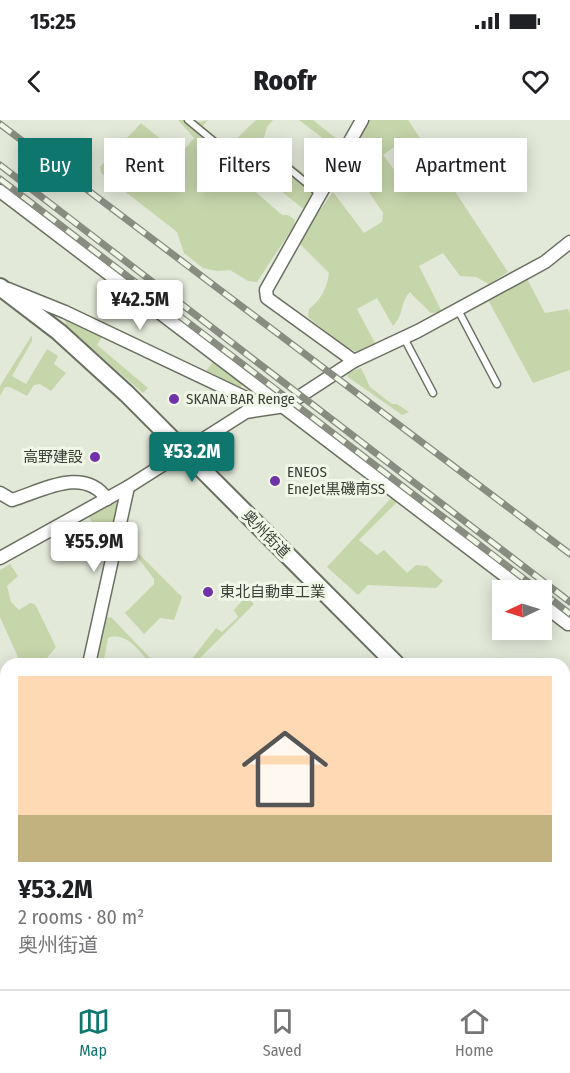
<!DOCTYPE html>
<html lang="en">
<head>
<meta charset="utf-8">
<style>
	:root { --surface:#fff; --page:#f2f2f2; --text:#202124; --muted:#757577; --line:#e0e0e0; --accent:#0f766e }
	body { margin:0; font-family:"Fira Sans Condensed","Noto Sans JP",sans-serif; background:var(--page); color:var(--text); height:100vh; display:flex; flex-direction:column; font-size:22px; white-space:nowrap }
	* { box-sizing:border-box; margin:0 }
	p { font-size:20px; color:var(--muted) }
	.icon { flex:none; width:33px; height:33px; fill:none; stroke:currentColor; stroke-width:2; stroke-linecap:round; stroke-linejoin:round }
	.map { position:relative; flex:1; overflow:hidden }
	.panel { position:absolute; left:0px; top:538px; width:570px; height:332px; display:flex; flex-direction:column; background:var(--surface); border-radius:18px 18px 0 0; box-shadow:0 3px 15px #0003 }
	.panel>* { flex:none }
	.hud { position:absolute; left:18px; top:18px; width:534px; height:54px; display:flex; gap:12px }
	.needle { width:39px; rotate:266deg }
	.fabs { position:absolute; left:492px; top:460px; display:grid; gap:12px }
	.fabs a { display:grid; place-items:center; width:60px; height:60px; border-radius:0px; background:var(--surface); box-shadow:0 3px 15px #0003; font-size:30px }
	.price { position:absolute; translate:-50% -51px; padding:0 14px; border-radius:6px; background:#fff; color:#222; font-size:20px; line-height:39px; filter:drop-shadow(0 2px 3px #0008) }
	.price::after { content:''; position:absolute; left:50%; top:36px; width:18px; height:14px; margin-left:-9px; background:inherit; clip-path:polygon(0 0,100% 0,50% 100%) }
	.price.selected { background:var(--accent); color:#fff }
	ul { padding:0; list-style:none }
	li { display:grid; align-content:center; gap:12px; height:318px; padding:0 18px }
	li span { display:grid; place-items:center; height:186px; border-radius:0px; color:#555 }
	li>.icon { margin-inline-start:auto }
	span .icon { width:108px; height:108px; fill:#fffc; stroke-width:1 }
	li b { font-size:26px }
	.pill { padding:0 21px; border-radius:0px; background:var(--surface); box-shadow:0 3px 15px #0003; font-size:21px; line-height:54px }
	.pill.selected { background:var(--accent); color:#fff }
	.status { display:flex; justify-content:space-between; align-items:center; height:42px; padding:0 30px; background:var(--surface); direction:ltr }
	.status svg { height:16px; fill:currentColor }
	header { display:flex; justify-content:space-between; align-items:center; height:78px; padding:0 18px; background:var(--surface); font-size:27px; font-weight:800 }
	.menu { display:flex; justify-content:space-around; align-items:center; height:84px; border-top:2px solid var(--line); background:var(--surface); font-size:16px; color:var(--muted) }
	.menu a { display:grid; justify-items:center; gap:3px }
	.menu .selected { color:var(--accent) }
	.map>svg:first-child { display:block }
	.green { fill:#c6d6ab; fill-rule:evenodd }
	.lines { fill:none; stroke-linecap:round; stroke-linejoin:round }
	.service-casing { stroke:#6a7061; stroke-width:9 }
	.minor-casing { stroke:#6a7061; stroke-width:15 }
	.secondary-casing { stroke:#6a7061; stroke-width:20 }
	.service { stroke:#fff; stroke-width:6 }
	.minor { stroke:#fff; stroke-width:12 }
	.secondary { stroke:#fff; stroke-width:16 }
	.rail-casing { stroke:#888c81; stroke-width:7 }
	.rail { stroke:#f0f7e6; stroke-width:4.5; stroke-dasharray:14; stroke-linecap:butt }
	.poi-dot { fill:#7032a8; stroke:#f0f7e6; stroke-width:2 }
	.labels { text-anchor:middle; dominant-baseline:central; stroke-width:6; stroke-linejoin:round; paint-order:stroke }
	.poi-label { font-size:15px; fill:#3b3e37; stroke:#f0f7e6; text-anchor:start }
	.street-label { font-size:15px; fill:#3b3e37; stroke:#f0f7e6 }
</style>
</head>
<body>
<div class="status"><b>15:25</b><svg viewBox="0 0 49 12"><path d="M0 12V9h3v3zM5 12V6h3v6zM10 12V3h3v9zM15 12V0h3v12zM26 1h20v11H26zM47 4h2v5h-2z"/></svg></div>
<header><svg class="icon" aria-label="back" viewBox="0 0 24 24"><path d="M15 5l-7 7 7 7"/></svg>Roofr<svg class="icon" aria-label="heart" viewBox="0 0 24 24"><path d="M12 20l-8-8c-3-5 5-10 8-4 3-6 11-1 8 4z"/></svg></header>
<div class="map">
<svg width="570" height="869" viewBox="0 0 570 869">
	<rect width="100%" height="100%" fill="#e3e9d9"/>
	<g class="green">
		<path d="M178,0H184L200,13L190,0L199,2L208,0L203,6L228,27L256,0H273L267,7L263,21L313,61L332,36L334,41L321,63L315,65L260,23L247,34L234,41L243,42L261,31L277,43L271,49L263,43H248L241,51V59L282,95H288L295,100L294,106L257,162L248,161L230,150L217,151L203,148L184,133L177,112L101,53L100,47L141,3L180,35L194,18Z"/>
		<path d="M299,0H313L343,24L337,29Z"/>
		<path d="M369,0H408L508,152L489,164L476,157L460,156L443,133L419,146L442,192L430,193C424,184 416,180 410,172C400,182 405,193 393,206L377,178L357,189L375,223L357,232L346,227L308,197L309,189C321,179 327,169 329,153L301,125L302,115L333,72L364,113L382,102L383,93L348,40ZM401,22L416,43L399,56L383,35Z"/>
		<path d="M288,52L313,73L307,87L302,88L276,67V62L283,53Z"/>
		<path d="M523,159H527L545,193L568,189L570,193V250L533,263L487,178Z"/>
		<path d="M64,198L102,217L97,225L148,268L143,273L67,207Z"/>
		<path d="M32,215V221L12,256L26,264L47,229L58,236L54,244L66,253L51,271L40,264L34,265L27,276L10,267H5L0,276V266Z"/>
		<path d="M215,239L238,256L242,265L240,270L206,251Z"/>
		<path d="M361,248L370,267L392,284H397L409,292L402,295L348,257V253Z"/>
		<path d="M393,376L398,381L359,420L377,435L384,430L407,453L416,445L427,446L443,461L436,468L368,465L358,475L327,447Z"/>
		<path d="M116,382L119,387L107,437L103,439L100,431L104,429V421L89,397Z"/>
		<path d="M123,418L182,477L174,500L160,498L144,514L125,493L154,464V459L135,434L128,435L121,428Z"/>
		<path d="M10,444L18,456L7,466L11,482L19,490L30,483L35,484L56,527L42,544H21L0,497V450Z"/>
		<path d="M246,476L254,484L194,544H188L216,508L222,512L238,497L234,490Z"/>
		<path d="M103,496L112,498L156,544H151C139,532 127,511 108,518L103,544H93Z"/>
		<path d="M6,601V667L0,652V604Z"/>
		<path d="M6,689V834L0,830V692Z"/>
		<path d="M564,862L569,869H465L461,865Z"/>
		<path d="M232,864H411L409,869H230Z"/>
	</g>
	<g class="lines">
		<g class="service-casing">
			<g id="service">
				<path d="M188,0L234,38L245,39L261,28L265,29L321,75"/>
				<path d="M458,190L497,264"/>
				<path d="M404,218L433,273"/>
				<path d="M1,708L6,706"/>
				<path d="M29,864L35,869"/>
			</g>
		</g>
		<g class="minor-casing">
			<g id="minor">
				<path d="M0,71L525,471"/>
				<path d="M8,169L65,192L265,287"/>
				<path d="M354,241L267,178L266,170L362,0"/>
				<path d="M0,373L12,380C44,370 84,346 107,379"/>
				<path d="M0,438L128,367L246,292L285,286L354,241L418,211L545,142L570,122"/>
				<path d="M542,484L568,504"/>
				<path d="M89,544L128,367"/>
				<path d="M449,864L455,869"/>
				<path d="M18,869L19,864"/>
				<path d="M418,869L421,864"/>
			</g>
		</g>
		<g class="secondary-casing">
			<g id="secondary">
				<path d="M0,167L59,212L127,274L396,544"/>
				<path d="M564,714L570,721"/>
			</g>
		</g>
		<use href="#service" class="service"/>
		<use href="#minor" class="minor"/>
		<use href="#secondary" class="secondary"/>
		<g class="rail-casing">
			<g id="rail">
				<path d="M0,4L570,434"/>
				<path d="M0,45L570,482"/>
				<path d="M0,59L540,471"/>
				<path d="M542,472L570,494"/>
			</g>
		</g>
		<use href="#rail" class="rail"/>
	</g>
	<g class="poi-dot">
		<circle cx="174" cy="279" r="6"/>
		<circle cx="95" cy="337" r="6"/>
		<circle cx="275" cy="361" r="6"/>
		<circle cx="208" cy="472" r="6"/>
	</g>
	<g class="labels">
		<g class="poi-label">
			<text x="186" y="279">SKANA BAR Renge</text>
			<text x="83" y="337" text-anchor="end">高野建設</text>
			<text x="287" y="352">ENEOS<tspan x="287" dy="17">EneJet黒磯南SS</tspan></text>
			<text x="220" y="472">東北自動車工業</text>
		</g>
		<g class="street-label">
			<text transform="translate(266 414) rotate(45)">奥州街道</text>
		</g>
	</g>
</svg>
<div class="fabs">
<a><svg class="needle" viewBox="-14 -14 28 28"><path d="M0-13l5 13h-10z" fill="#e53935"/><path d="M0 13l5-13h-10z" fill="#757577"/></svg></a>
</div>
<b class="price" style="left:140px;top:211px">¥42.5M</b>
<b class="price selected" style="left:192px;top:363px">¥53.2M</b>
<b class="price" style="left:94px;top:453px">¥55.9M</b>
<div class="hud">
<a class="pill selected">Buy</a>
<a class="pill">Rent</a>
<a class="pill">Filters</a>
<a class="pill">New</a>
<a class="pill">Apartment</a>
</div>
<section class="panel">
<ul>
<li><span style="background:linear-gradient(#ffd9b3 75%,#c2b280 0)"><svg class="icon" aria-label="home" viewBox="0 0 24 24"><path d="M3 11l9-7 9 7M6 9v11h12V9"/></svg></span><div><b>¥53.2M</b><p>2 rooms · 80 m²</p><p>奥州街道</p></div></li>
</ul>
</section>
</div>
<nav class="menu">
<a class="selected"><svg class="icon" aria-label="map" viewBox="0 0 24 24"><path d="M3 6l6-2 6 2 6-2v14l-6 2-6-2-6 2zM9 4v14M15 6v14"/></svg>Map</a>
<a><svg class="icon" aria-label="saved" viewBox="0 0 24 24"><path d="M7 4h10v16l-5-4-5 4z"/></svg>Saved</a>
<a><svg class="icon" aria-label="home" viewBox="0 0 24 24"><path d="M3 11l9-7 9 7M6 9v11h12V9"/></svg>Home</a>
</nav>
</body>
</html>
